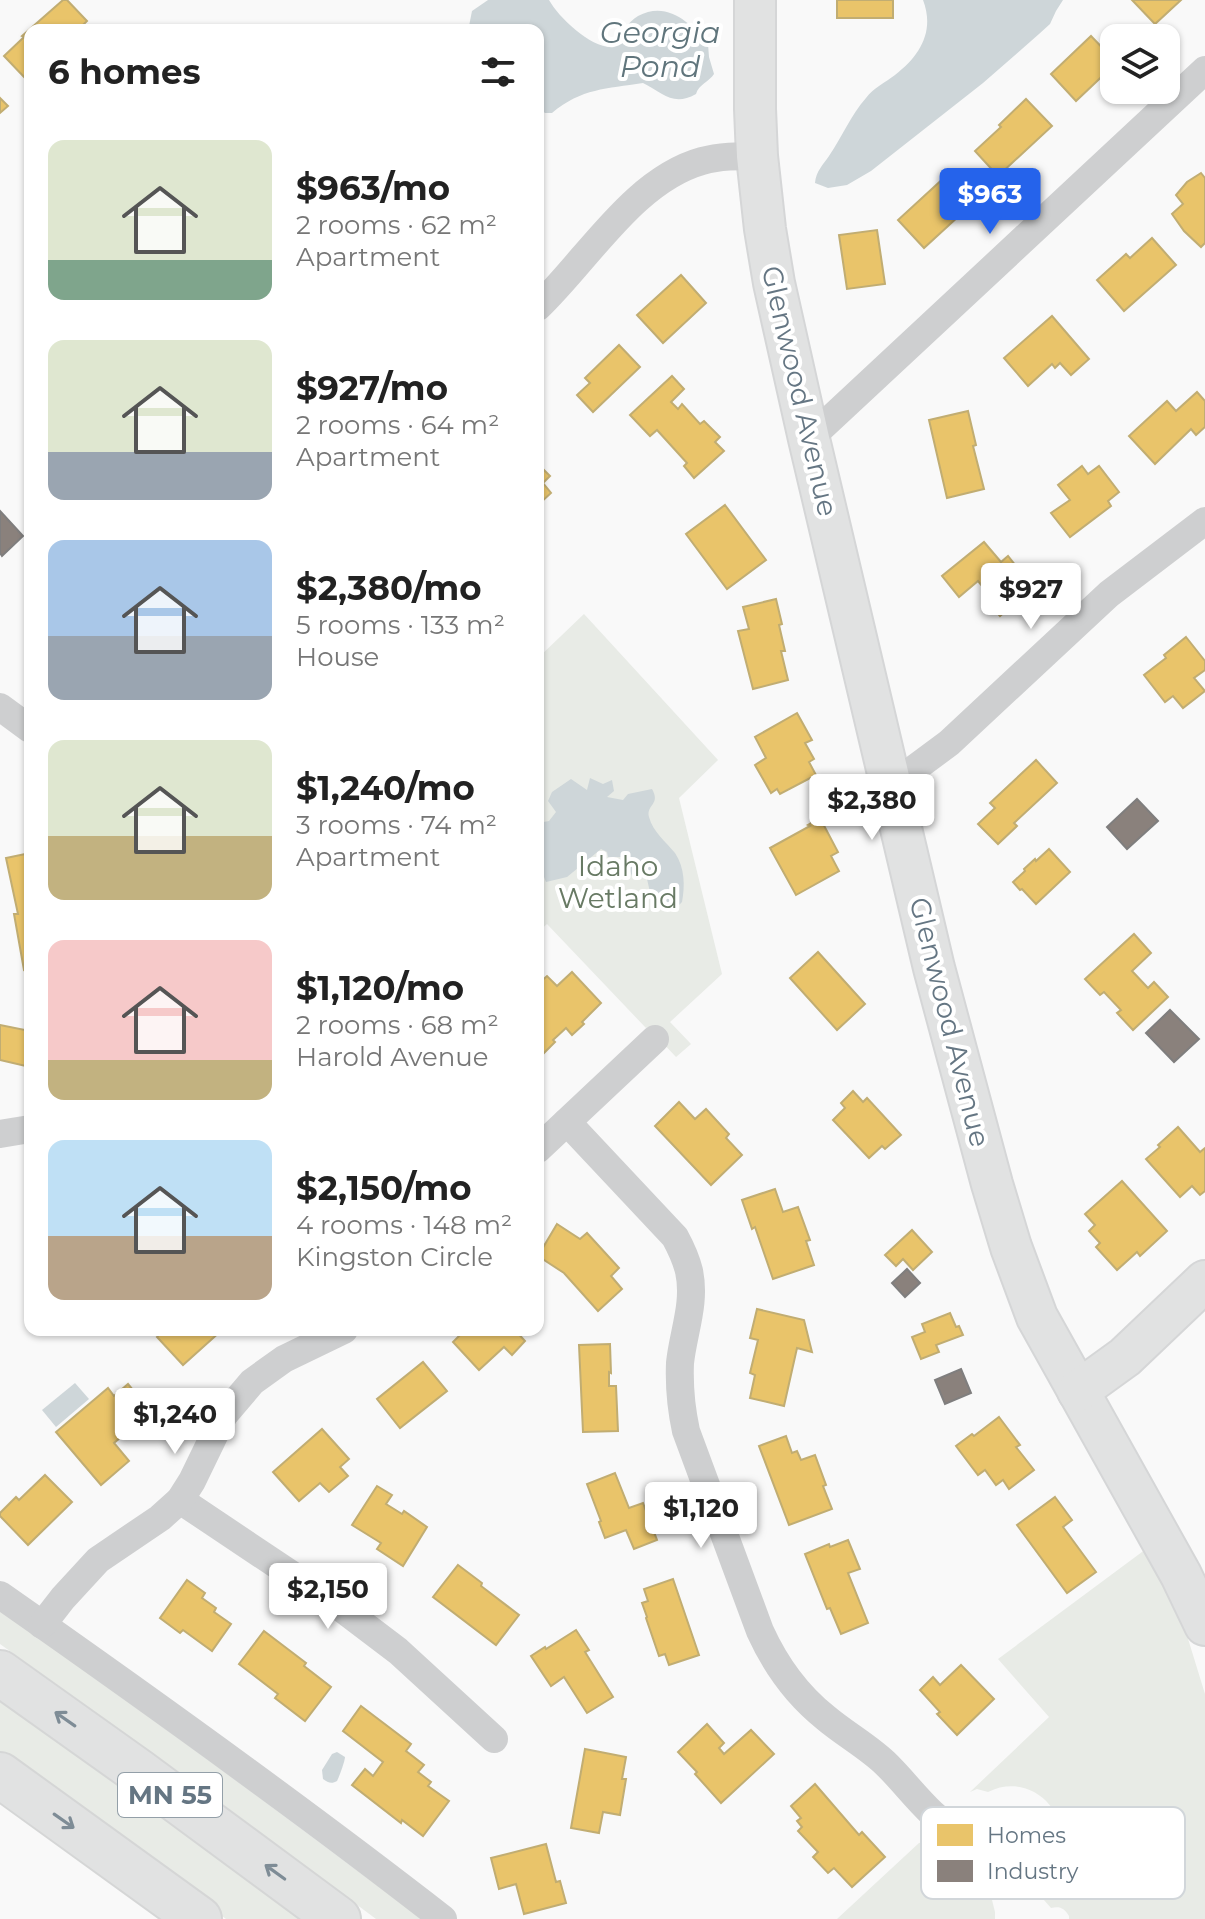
<!DOCTYPE html>
<html lang="en">
<head>
<meta charset="utf-8">
<style>
	:root { --surface:#fff; --page:#f2f2f2; --text:#222; --muted:#767676; --accent:#2563eb }
	body { margin:0; font-family:Montserrat,sans-serif; background:var(--page); color:var(--text); height:100vh; display:flex; flex-direction:column; font-size:30px; white-space:nowrap }
	* { box-sizing:border-box; margin:0 }
	p { font-size:26px; color:var(--muted) }
	.icon { flex:none; width:44px; height:44px; fill:none; stroke:currentColor; stroke-width:2; stroke-linecap:round; stroke-linejoin:round }
	.map { position:relative; flex:1; overflow:hidden }
	.sheet { position:absolute; left:24px; top:24px; width:520px; height:1312px; display:flex; flex-direction:column; background:var(--surface); border-radius:16px; box-shadow:0 2px 6px #0004 }
	.sheet>* { flex:none }
	.buttons { position:absolute; left:1100px; top:24px; display:grid; gap:16px }
	.buttons a { display:grid; place-items:center; width:80px; height:80px; border-radius:16px; background:var(--surface); box-shadow:0 2px 6px #0004; font-size:40px }
	.price { position:absolute; translate:-50% -68px; padding:0 18px; border-radius:8px; background:#fff; color:#222; font-size:26px; line-height:52px; filter:drop-shadow(0 2px 4px #0008) }
	.price::after { content:''; position:absolute; left:50%; top:48px; width:24px; height:18px; margin-left:-12px; background:inherit; clip-path:polygon(0 0,100% 0,50% 100%) }
	.price.selected { background:var(--accent); color:#fff }
	ul { padding:0; list-style:none }
	li { display:flex; align-items:center; gap:24px; height:200px; padding:0 24px }
	li span { display:grid; place-items:center; flex:none; width:224px; height:160px; border-radius:16px; color:#555 }
	li>.icon { margin-inline-start:auto }
	span .icon { width:96px; height:96px; fill:#fffc; stroke-width:1 }
	li b { font-size:34px }
	h2 { display:flex; justify-content:space-between; align-items:center; height:96px; padding:0 24px; font-size:34px }
	.map>svg:first-child { display:block }
	.green { fill:#e8ebe6; fill-rule:evenodd }
	.water { fill:#ced6d9 }
	.homes { fill:#e9c46a; stroke:#c1ad72; stroke-width:2 }
	.industry { fill:#8a817c; stroke:#7f7e7e; stroke-width:2 }
	.lines { fill:none; stroke-linecap:round; stroke-linejoin:round }
	.secondary-casing { stroke:#d5d6d7; stroke-width:44 }
	.highway-casing { stroke:#d5d6d6; stroke-width:48 }
	.street { stroke:#cecfd0; stroke-width:28 }
	.secondary { stroke:#e1e2e2; stroke-width:40 }
	.highway { stroke:#e1e2e2; stroke-width:44 }
	.oneway { stroke:#7e8c96 }
	.labels { text-anchor:middle; dominant-baseline:central; stroke-width:8; stroke-linejoin:round; paint-order:stroke }
	.shield { fill:#fff; stroke:#939fa8; stroke-width:2 }
	.shield-label { font-size:26px; font-weight:bold; fill:#657683 }
	.street-label { font-size:28px; fill:#657683; stroke:#fff }
	.park-label { font-size:28px; fill:#687a64; stroke:#fff }
	.water-label { font-size:30px; font-style:italic; fill:#60757c; stroke:#fff }
	.key { fill:#fff; stroke:#d1d6da; stroke-width:2 }
	.key-label { font-size:22px; fill:#657683 }
</style>
</head>
<body>
<div class="map">
<svg width="1205" height="1919" viewBox="0 0 1205 1919">
	<rect width="100%" height="100%" fill="#f9f9f9"/>
	<g class="green">
		<path d="M584,614L718,760L679,798L722,974L670,1022L691,1044L676,1057L648,1027L646,1028L547,924L538,932V658Z"/>
		<path d="M1146,1549L1170,1594L1185,1629L1205,1694V1919H1069V1916C1064,1908 1060,1906 1051,1908L1036,1891C1096,1846 1045,1764 988,1792L977,1789L970,1792L1049,1717L998,1659ZM1080,1874L1088,1885L1086,1891L1077,1898L1067,1892L1065,1887L1067,1880L1074,1875Z"/>
		<path d="M0,1609L240,1783L422,1919H376L190,1780L0,1644Z"/>
		<path d="M0,1693L309,1919H226L152,1863L0,1755Z"/>
		<path d="M935,1840L954,1860L973,1885L991,1896L995,1912V1919H837L919,1843Z"/>
	</g>
	<g class="water">
		<path d="M488,0H549C559,18 593,50 614,47C620,37 627,22 638,16C667,0 691,23 708,44L709,57L714,74C709,82 699,84 696,94C673,107 663,93 643,83C606,89 582,88 552,113H545L538,107V30H470L469,26L472,11Z"/>
		<path d="M923,0H1063L1056,11L1050,24L1039,34L983,83L871,171L847,185L828,188L815,183C816,171 823,165 829,156C842,137 851,115 866,98C873,88 886,82 895,75C920,56 935,31 923,0Z"/>
		<path d="M590,778L603,784L612,780L614,791L607,797L623,800L628,794L652,789C661,805 646,804 649,817C653,832 666,842 675,853C685,868 685,886 682,902L676,908L664,910L652,901L647,879L632,876L624,857H608L607,852L601,849L567,877L546,882L544,877H538V823L549,821L556,812L548,801L552,792L571,779L587,790Z"/>
		<path d="M75,1383L89,1399L56,1427L42,1410Z"/>
		<path d="M337,1752L345,1757C345,1761 339,1777 337,1781C332,1784 328,1783 323,1779L322,1770L332,1754Z"/>
	</g>
	<g class="homes">
		<path d="M63,0H67L87,21L78,30H30V75L26,79L4,56L24,37L22,36Z"/>
		<rect x="837" y="0" width="56" height="18"/>
		<path d="M1132,0H1181L1155,24Z"/>
		<path d="M1091,36L1114,60V65L1076,101L1051,74Z"/>
		<path d="M0,98L8,106L0,113Z"/>
		<path d="M1026,99L1052,126L998,176L975,151L1001,127L999,125Z"/>
		<path d="M1201,173L1205,178V243L1201,247L1184,231L1172,214L1183,204L1176,195L1187,182Z"/>
		<path d="M946,176L971,205L924,248L898,220Z"/>
		<path d="M877,230L885,284L847,289L839,235Z"/>
		<path d="M1152,238L1176,265L1124,311L1097,280L1126,254L1130,258Z"/>
		<path d="M681,275L706,303L663,343L637,315Z"/>
		<path d="M1052,316L1089,359L1071,375L1060,363L1055,368L1052,364L1028,386L1004,358Z"/>
		<path d="M619,345L640,367L593,412L577,395L590,383L585,378Z"/>
		<path d="M672,376L684,389L671,402L678,409L682,404L700,424L704,421L720,437L715,442L724,451L694,478L684,466L687,463L657,430L650,436L630,415Z"/>
		<path d="M1197,392L1205,401V427L1196,435L1191,429L1155,464L1129,436L1167,401L1176,411Z"/>
		<path d="M968,411L976,445L973,446L984,489L947,498L929,420Z"/>
		<path d="M538,464L550,476L543,483L551,493L538,505Z"/>
		<path d="M1082,466L1088,474L1099,466L1119,492L1108,501L1111,506L1070,537L1051,513L1070,500L1058,485Z"/>
		<path d="M725,505L766,560L727,589L686,534Z"/>
		<path d="M984,542L1001,562L1008,556L1019,570L1003,582L1018,600L1000,616L984,597L988,593L978,581L959,597L942,576Z"/>
		<path d="M776,599L782,624L779,625L785,651H781L788,680L753,689L738,631L749,629L743,607Z"/>
		<path d="M1186,637L1205,661V670L1194,678L1205,691L1183,708L1173,696L1165,702L1144,675L1166,658L1164,655Z"/>
		<path d="M797,713L812,740L805,743L814,759L809,762L816,775L780,794L777,789L771,793L755,765L766,758L755,737Z"/>
		<path d="M1036,760L1057,783L1014,823L1017,826L998,844L978,824L995,808L990,803Z"/>
		<path d="M820,818L838,852L831,856L839,871L796,895L770,848L810,826L808,825Z"/>
		<path d="M1049,849L1070,872L1036,904L1022,889L1020,890L1013,882L1025,871L1024,869L1035,859L1036,861Z"/>
		<path d="M30,853V971L29,969L24,970L14,914H18L6,858Z"/>
		<path d="M1134,934L1151,953L1132,971L1148,988L1154,982L1168,997L1133,1030L1117,1013L1121,1010L1104,992L1100,995L1085,979Z"/>
		<path d="M818,952L865,1004L837,1030L790,978Z"/>
		<path d="M572,972L601,1003L582,1022L584,1024L572,1035L566,1028L553,1040L555,1042L538,1059V984L547,976L557,986Z"/>
		<path d="M0,1025L30,1031V1067L0,1060Z"/>
		<path d="M853,1091L863,1102L867,1098L901,1135L885,1149L882,1146L869,1158L833,1120L845,1108L841,1103Z"/>
		<path d="M679,1102L695,1119L706,1109L729,1134L726,1138L742,1155L711,1185L655,1126Z"/>
		<path d="M1178,1127L1200,1152L1205,1148V1191L1200,1195L1192,1186L1180,1197L1146,1159L1160,1147L1158,1145Z"/>
		<path d="M1122,1181L1167,1231L1140,1256L1137,1252L1117,1270L1096,1247L1100,1243L1089,1231L1095,1225L1085,1214Z"/>
		<path d="M775,1189L783,1212L798,1207L810,1240L806,1241L814,1265L773,1279L755,1227L752,1229L742,1200Z"/>
		<path d="M557,1224L580,1239L587,1233L619,1268L611,1276L622,1289L598,1311L564,1273L538,1256Z"/>
		<path d="M912,1230L932,1252L913,1270L903,1259L896,1266L885,1255Z"/>
		<path d="M757,1309L804,1320L812,1352L797,1348L784,1406L750,1398L755,1375L750,1373L758,1340L750,1338Z"/>
		<path d="M950,1313L956,1327L959,1326L963,1335L936,1345L939,1352L921,1359L912,1337L925,1332L922,1324Z"/>
		<path d="M164,1330H222L183,1365L157,1337Z"/>
		<path d="M465,1330H515L525,1341L512,1355L504,1347L479,1370L453,1342Z"/>
		<path d="M610,1344L611,1373L609,1372V1386H616L618,1431L583,1432L579,1345Z"/>
		<path d="M423,1362L447,1391L400,1428L377,1399Z"/>
		<path d="M128,1384L151,1412L114,1443L129,1461L101,1485L56,1432L108,1388L114,1396Z"/>
		<path d="M999,1417L1020,1445L1016,1447L1034,1470L1009,1489L1003,1480L996,1485L985,1470L978,1475L956,1446L972,1434L974,1436Z"/>
		<path d="M322,1429L349,1459L340,1467L348,1476L329,1492L320,1483L299,1501L273,1472Z"/>
		<path d="M786,1436L792,1453L797,1451L801,1460L815,1455L826,1485L823,1486L832,1509L789,1525L759,1446Z"/>
		<path d="M615,1473L629,1508L643,1503L657,1540L634,1549L626,1530L605,1538L599,1522L601,1521L587,1484Z"/>
		<path d="M45,1475L72,1502L28,1545L0,1516V1513L16,1497L19,1500Z"/>
		<path d="M377,1486L392,1495L386,1504L402,1514L404,1511L427,1527L403,1566L377,1549L381,1543L352,1525Z"/>
		<path d="M1055,1497L1072,1520L1063,1527L1096,1572L1067,1593L1017,1525Z"/>
		<path d="M848,1540L860,1569L848,1573L868,1623L841,1634L830,1608L827,1609L805,1554L829,1544L830,1547Z"/>
		<path d="M458,1565L482,1583L481,1586L519,1615L496,1645L433,1597Z"/>
		<path d="M673,1579L699,1655L669,1665L665,1654L659,1656L646,1618L647,1617L642,1603L648,1601L644,1589Z"/>
		<path d="M187,1580L205,1593L202,1598L216,1608L214,1612L231,1624L212,1651L183,1630L180,1633L160,1618Z"/>
		<path d="M576,1630L589,1650L585,1652L613,1697L587,1713L564,1677L551,1686L531,1656L545,1647L546,1649Z"/>
		<path d="M264,1631L306,1663L304,1666L331,1687L305,1721L275,1698L278,1694L239,1664Z"/>
		<path d="M961,1665L994,1699L957,1735L937,1714L940,1712L920,1690L933,1677L940,1685Z"/>
		<path d="M361,1706L411,1744L406,1751L424,1765L418,1772L431,1782L428,1786L449,1801L423,1836L402,1820L401,1823L352,1785L365,1769L373,1776L383,1762L343,1731Z"/>
		<path d="M707,1724L724,1743L719,1748L724,1754L751,1730L774,1754L721,1803L695,1774L697,1772L678,1752Z"/>
		<path d="M585,1749L626,1757L622,1779H626L620,1815L603,1812L599,1833L571,1828Z"/>
		<path d="M815,1784L859,1835L862,1832L885,1857L852,1887L834,1868L828,1873L813,1857L818,1852L798,1831L802,1827L797,1821L801,1818L791,1806Z"/>
		<path d="M546,1844L556,1882L560,1881L566,1903L524,1914L516,1884L499,1889L491,1858Z"/>
	</g>
	<g class="industry">
		<path d="M0,511L23,536L2,556L0,553Z"/>
		<path d="M1137,799L1158,821L1127,849L1107,827Z"/>
		<path d="M1170,1010L1199,1039L1174,1062L1146,1033Z"/>
		<path d="M907,1269L920,1283L905,1297L892,1283Z"/>
		<path d="M961,1369L971,1393L945,1404L935,1380Z"/>
	</g>
	<g class="lines">
		<g class="secondary-casing">
			<g id="secondary">
				<path d="M755,0V109L757,156L765,229L774,283L809,439L934,968L992,1184L1011,1247L1037,1317L1181,1575L1205,1625"/>
				<path d="M1078,1391L1125,1357L1205,1281"/>
			</g>
		</g>
		<g class="highway-casing">
			<g id="highway">
				<path d="M0,1673L139,1772L338,1919"/>
				<path d="M0,1775L199,1919"/>
			</g>
		</g>
		<g class="street">
			<path d="M538,307C588,259 634,180 702,161C720,156 738,156 757,156"/>
			<path d="M809,439L1205,70"/>
			<path d="M0,707L30,729"/>
			<path d="M891,786L949,743L1109,594L1205,521"/>
			<path d="M567,1122L675,1237C681,1248 686,1259 689,1271C696,1303 683,1333 680,1363C679,1387 681,1408 686,1431L760,1631C775,1664 797,1695 826,1718C845,1734 867,1746 885,1763C910,1787 929,1818 961,1834C976,1842 992,1844 1008,1846"/>
			<path d="M0,1134L30,1129"/>
			<path d="M538,1149L655,1039"/>
			<path d="M180,1500L340,1607L398,1651L494,1739"/>
			<path d="M0,1595C150,1700 299,1807 443,1919"/>
			<path d="M42,1625L63,1598L98,1560L160,1518L180,1500L192,1481L224,1415L252,1382L284,1359L344,1330"/>
		</g>
		<use href="#secondary" class="secondary"/>
		<use href="#highway" class="highway"/>
	</g>
	<defs><path id="oneway-shaft" d="M-6 0H5M1.5-3L5.5 0L1.5 3" fill="none" stroke-width="1.6" stroke-linecap="round" stroke-linejoin="round" transform="scale(2)"/></defs>
	<g class="oneway">
		<use href="#oneway-shaft" transform="translate(65 1719) rotate(-145)"/>
		<use href="#oneway-shaft" transform="translate(64 1821) rotate(35)"/>
		<use href="#oneway-shaft" transform="translate(275 1872) rotate(-144)"/>
	</g>
	<g class="labels">
		<rect class="shield" x="118" y="1773" width="104" height="44" rx="6"/>
		<g class="shield-label">
			<text x="170" y="1795">MN 55</text>
		</g>
		<g class="street-label">
			<text transform="translate(800 391) rotate(77)">Glenwood Avenue</text>
			<text transform="translate(950 1022) rotate(76)">Glenwood Avenue</text>
		</g>
		<g class="park-label">
			<text x="618" y="866">Idaho<tspan x="618" dy="32">Wetland</tspan></text>
		</g>
		<g class="water-label">
			<text x="660" y="32">Georgia<tspan x="660" dy="34">Pond</tspan></text>
		</g>
	</g>
	<rect x="921" y="1807" width="264" height="92" rx="12" class="key"/>
	<rect x="937" y="1824" width="36" height="22" fill="#e9c46a"/>
	<rect x="937" y="1860" width="36" height="22" fill="#8a817c"/>
	<g class="key-label">
		<text x="987" y="1843">Homes</text>
		<text x="987" y="1879">Industry</text>
	</g>
</svg>
<div class="buttons">
<a><svg class="icon" aria-label="layers" viewBox="0 0 24 24"><path d="M12 4l9 5-9 5-9-5zM3 14l9 5 9-5"/></svg></a>
</div>
<b class="price selected" style="left:990px;top:236px">$963</b>
<b class="price" style="left:1031px;top:631px">$927</b>
<b class="price" style="left:872px;top:842px">$2,380</b>
<b class="price" style="left:175px;top:1456px">$1,240</b>
<b class="price" style="left:701px;top:1550px">$1,120</b>
<b class="price" style="left:328px;top:1631px">$2,150</b>
<section class="sheet">
<h2>6 homes<svg class="icon" aria-label="filters" viewBox="0 0 24 24"><path d="M4 7h16M4 17h16"/><circle cx="9" cy="7" r="2"/><circle cx="15" cy="17" r="2"/></svg></h2>
<ul>
<li><span style="background:linear-gradient(#dfe7d0 75%,#7fa58c 0)"><svg class="icon" aria-label="home" viewBox="0 0 24 24"><path d="M3 11l9-7 9 7M6 9v11h12V9"/></svg></span><div><b>$963/mo</b><p>2 rooms · 62 m²</p><p>Apartment</p></div></li>
<li><span style="background:linear-gradient(#dfe7d0 70%,#9aa5b1 0)"><svg class="icon" aria-label="home" viewBox="0 0 24 24"><path d="M3 11l9-7 9 7M6 9v11h12V9"/></svg></span><div><b>$927/mo</b><p>2 rooms · 64 m²</p><p>Apartment</p></div></li>
<li><span style="background:linear-gradient(#a9c7e8 60%,#9aa5b1 0)"><svg class="icon" aria-label="home" viewBox="0 0 24 24"><path d="M3 11l9-7 9 7M6 9v11h12V9"/></svg></span><div><b>$2,380/mo</b><p>5 rooms · 133 m²</p><p>House</p></div></li>
<li><span style="background:linear-gradient(#dfe7d0 60%,#c2b280 0)"><svg class="icon" aria-label="home" viewBox="0 0 24 24"><path d="M3 11l9-7 9 7M6 9v11h12V9"/></svg></span><div><b>$1,240/mo</b><p>3 rooms · 74 m²</p><p>Apartment</p></div></li>
<li><span style="background:linear-gradient(#f6c9c9 75%,#c2b280 0)"><svg class="icon" aria-label="home" viewBox="0 0 24 24"><path d="M3 11l9-7 9 7M6 9v11h12V9"/></svg></span><div><b>$1,120/mo</b><p>2 rooms · 68 m²</p><p>Harold Avenue</p></div></li>
<li><span style="background:linear-gradient(#bfe0f5 60%,#b9a48a 0)"><svg class="icon" aria-label="home" viewBox="0 0 24 24"><path d="M3 11l9-7 9 7M6 9v11h12V9"/></svg></span><div><b>$2,150/mo</b><p>4 rooms · 148 m²</p><p>Kingston Circle</p></div></li>
</ul>
</section>
</div>
</body>
</html>
